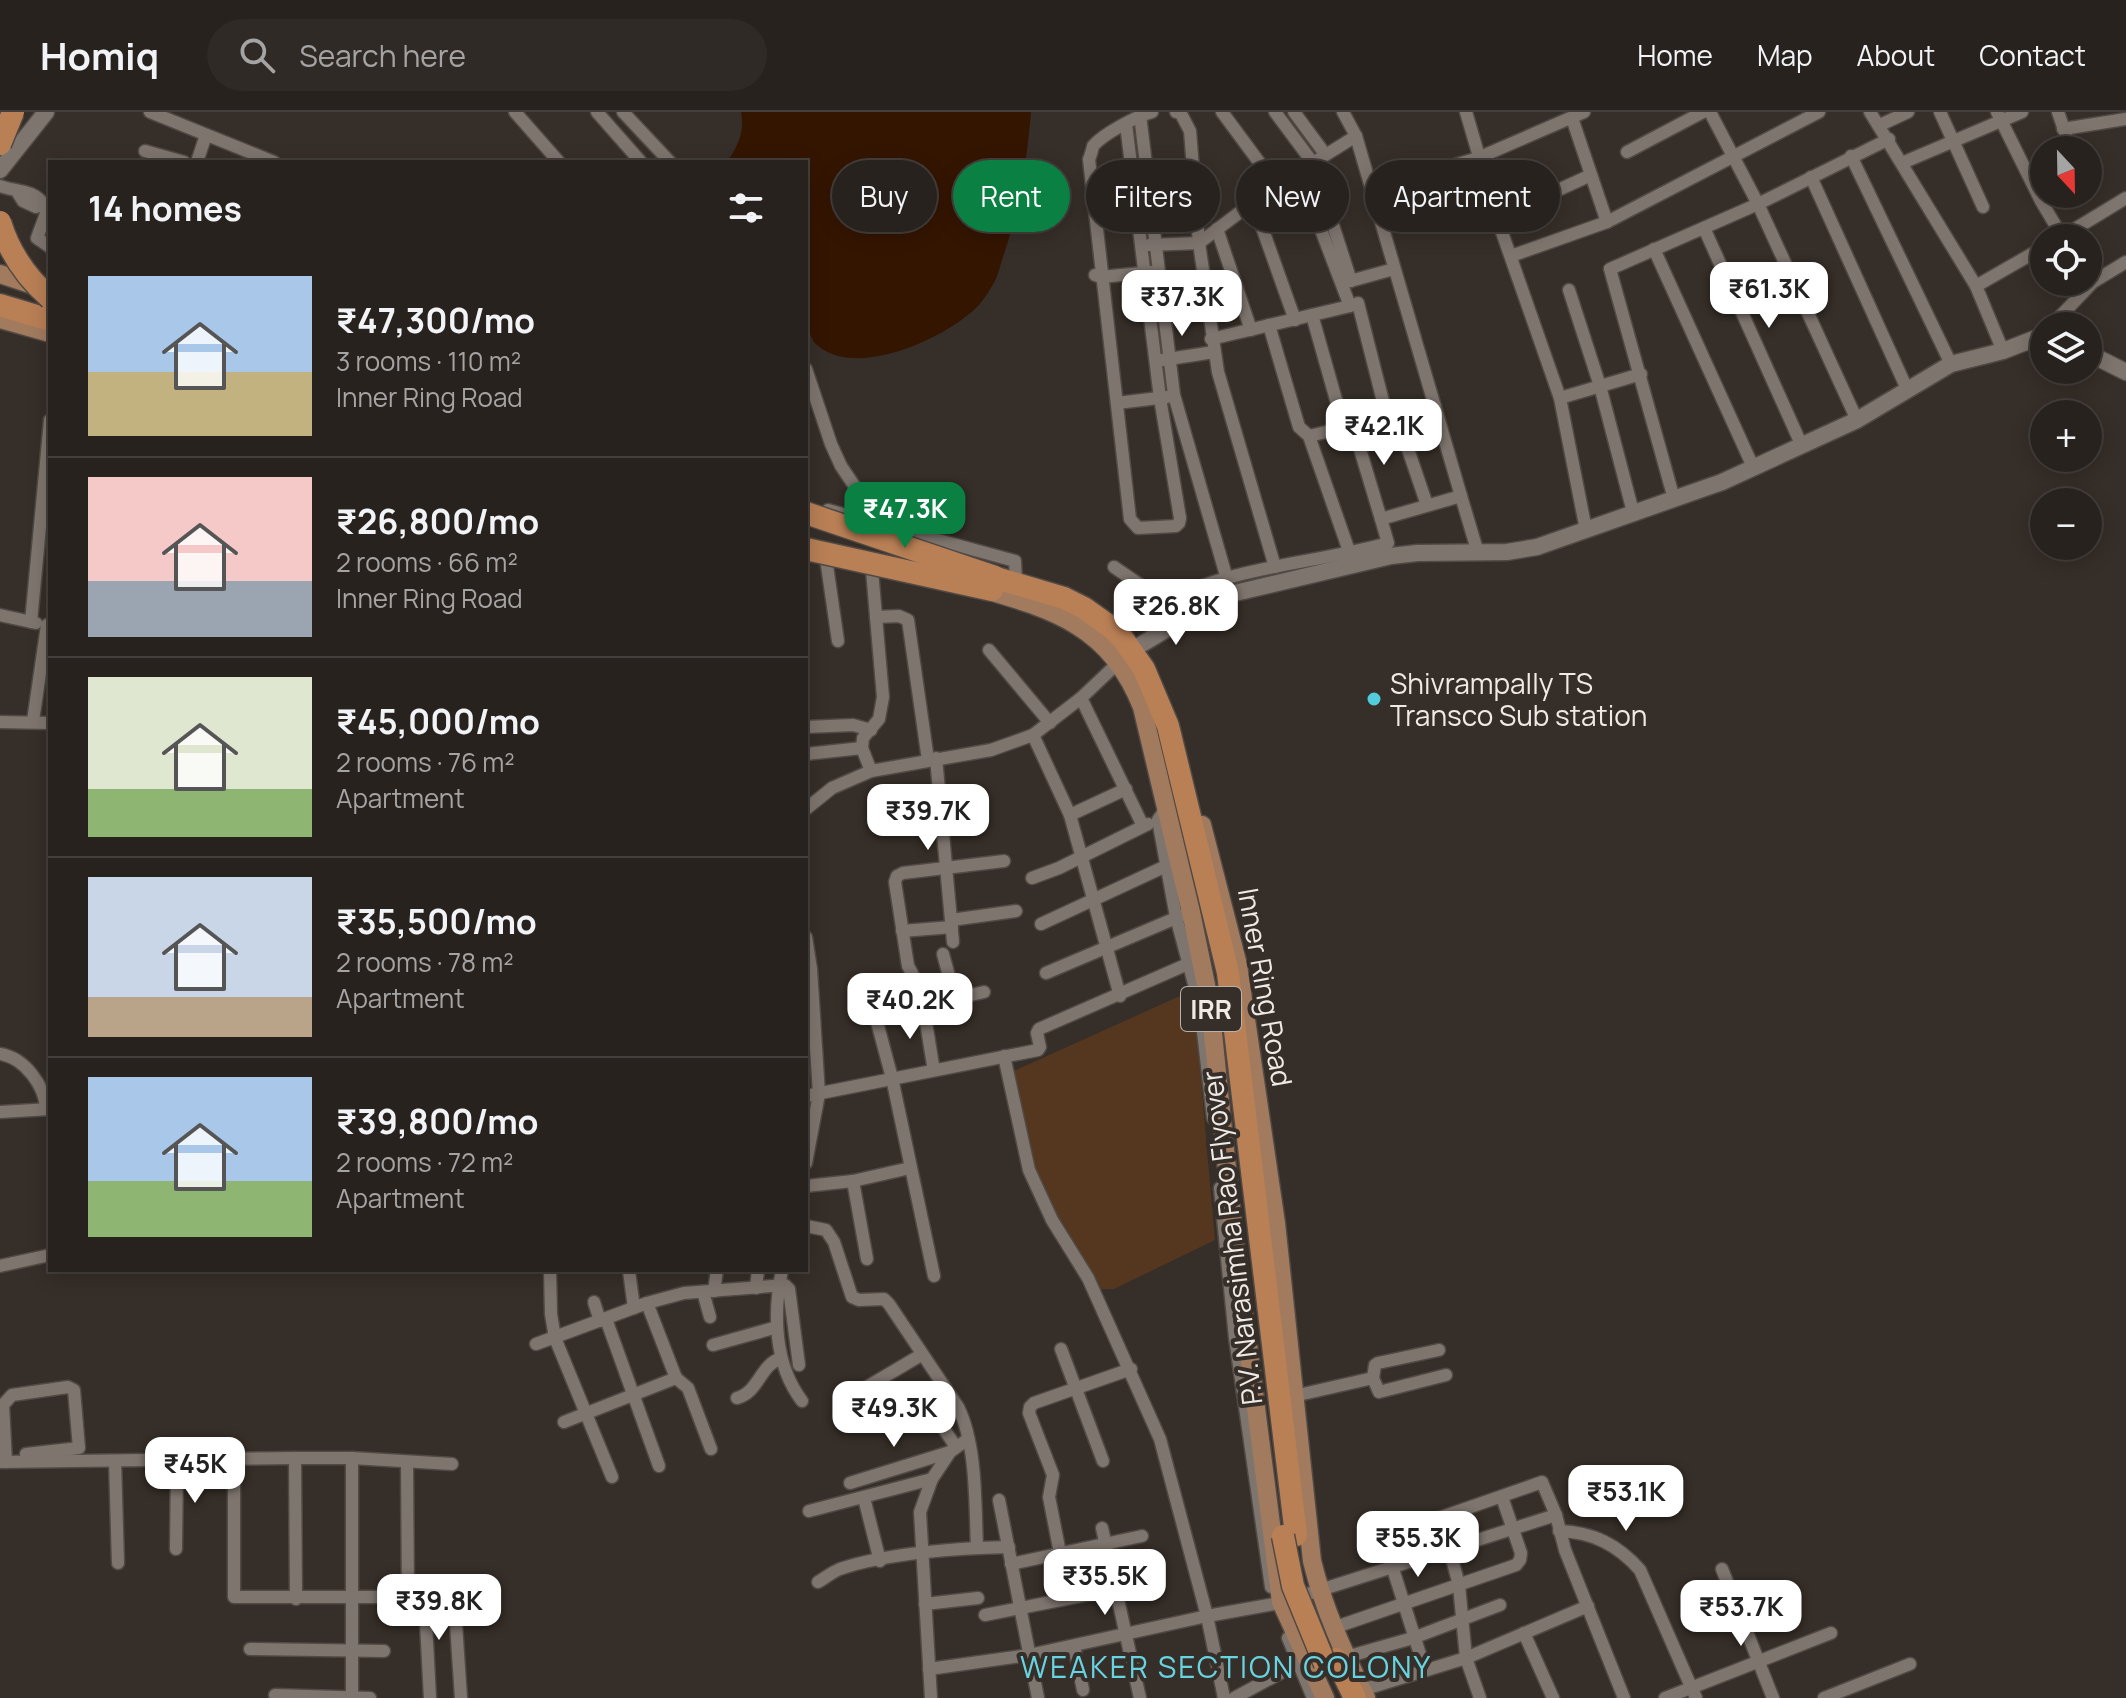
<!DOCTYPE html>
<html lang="en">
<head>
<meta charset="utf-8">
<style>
	:root { --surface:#28221e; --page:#302a27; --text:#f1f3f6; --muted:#a5a4a4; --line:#443f3c; --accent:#0b8043 }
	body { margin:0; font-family:Manrope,sans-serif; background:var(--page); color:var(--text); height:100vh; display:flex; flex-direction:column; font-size:30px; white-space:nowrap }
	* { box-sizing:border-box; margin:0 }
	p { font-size:26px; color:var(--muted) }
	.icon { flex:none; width:44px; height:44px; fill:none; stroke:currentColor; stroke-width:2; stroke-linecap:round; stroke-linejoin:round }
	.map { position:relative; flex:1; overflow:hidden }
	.details { position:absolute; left:48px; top:48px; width:760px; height:1112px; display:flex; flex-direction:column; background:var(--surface); border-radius:0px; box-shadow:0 4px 20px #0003,0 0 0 2px var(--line) }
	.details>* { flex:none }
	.hud { position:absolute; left:832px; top:48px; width:760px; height:72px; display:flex; gap:16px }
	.needle { width:52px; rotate:158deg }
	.controls { position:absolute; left:2030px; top:24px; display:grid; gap:16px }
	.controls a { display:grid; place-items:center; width:72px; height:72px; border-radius:50%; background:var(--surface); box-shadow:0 4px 20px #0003,0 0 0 2px var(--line); font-size:40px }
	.price { position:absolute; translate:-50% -68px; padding:0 18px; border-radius:16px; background:#fff; color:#222; font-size:26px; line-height:52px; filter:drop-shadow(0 2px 4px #0008) }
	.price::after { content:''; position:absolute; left:50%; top:48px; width:24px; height:18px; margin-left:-12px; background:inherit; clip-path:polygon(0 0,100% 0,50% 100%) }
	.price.selected { background:var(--accent); color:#fff }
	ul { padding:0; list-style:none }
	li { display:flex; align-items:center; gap:24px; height:200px; padding:0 40px }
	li+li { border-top:2px solid var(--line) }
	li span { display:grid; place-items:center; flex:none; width:224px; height:160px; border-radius:0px; color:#555 }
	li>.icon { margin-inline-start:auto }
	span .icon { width:96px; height:96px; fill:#fffc; stroke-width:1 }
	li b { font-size:34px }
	h2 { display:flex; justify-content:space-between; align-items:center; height:96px; padding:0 40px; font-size:34px }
	.tag { padding:0 28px; border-radius:36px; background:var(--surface); box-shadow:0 4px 20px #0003,0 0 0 2px var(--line); font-size:28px; line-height:72px }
	.tag.selected { background:var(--accent); color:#fff }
	header { display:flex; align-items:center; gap:48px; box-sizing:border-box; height:112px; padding:0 40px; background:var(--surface); border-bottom:2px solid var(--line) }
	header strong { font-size:38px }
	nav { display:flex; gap:44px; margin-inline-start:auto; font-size:28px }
	.search { width:560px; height:72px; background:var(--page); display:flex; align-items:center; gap:20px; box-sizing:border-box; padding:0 28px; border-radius:44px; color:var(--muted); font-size:30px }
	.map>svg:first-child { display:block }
	.green { fill:#55361f }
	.water { fill:#341500 }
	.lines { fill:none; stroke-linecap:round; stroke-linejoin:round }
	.street-casing { stroke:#504944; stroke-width:15 }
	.secondary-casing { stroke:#504944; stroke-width:19 }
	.primary-casing { stroke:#504944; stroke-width:21 }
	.highway-casing { stroke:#504944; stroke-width:25 }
	.street { stroke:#7f756f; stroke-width:12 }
	.secondary { stroke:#7f756f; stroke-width:16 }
	.primary { stroke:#a27b5f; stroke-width:18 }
	.highway { stroke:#b97f55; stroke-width:22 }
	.highway-bridge-casing { stroke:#504944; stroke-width:25; stroke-linecap:butt }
	.highway-bridge { stroke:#b97f55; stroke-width:22 }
	.poi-dot { fill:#52cbda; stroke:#362e28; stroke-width:3 }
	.labels { text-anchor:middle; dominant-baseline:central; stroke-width:8; stroke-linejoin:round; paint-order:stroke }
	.shield { fill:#362e28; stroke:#b8b2ad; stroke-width:2 }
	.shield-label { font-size:26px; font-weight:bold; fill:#f0eae6 }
	.poi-label { font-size:28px; fill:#f0eae6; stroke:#362e28; text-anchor:start }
	.street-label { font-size:28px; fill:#f0eae6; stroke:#362e28 }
	.neighbourhood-label { font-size:30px; letter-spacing:2px; fill:#68d3e1; stroke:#362e28 }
</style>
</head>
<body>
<header>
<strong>Homiq</strong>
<div class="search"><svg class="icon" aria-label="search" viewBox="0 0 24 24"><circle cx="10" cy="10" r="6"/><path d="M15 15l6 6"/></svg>Search here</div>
<nav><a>Home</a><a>Map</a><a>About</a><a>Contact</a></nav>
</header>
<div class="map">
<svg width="2126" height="1586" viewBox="0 0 2126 1586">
	<rect width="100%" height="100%" fill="#362e28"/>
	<path class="green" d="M1193,878L1215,1128L1114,1177H1093L1038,1078L1014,959Z"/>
	<path class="water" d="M741,0H1031C1027,49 1019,98 1003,145C1000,154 998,165 992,174C987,183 978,196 969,202C936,230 854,266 817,233C811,228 809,218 806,211V50H727C738,34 745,20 741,0Z"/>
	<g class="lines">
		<g class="street-casing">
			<g id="street">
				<path d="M150,0L274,50"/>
				<path d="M515,0L559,50"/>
				<path d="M597,0L641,50"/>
				<path d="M623,0L670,50"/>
				<path d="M1176,0H1180L1190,19L1199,131L1218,260L1275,455"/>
				<path d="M1275,0L1313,51L1351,169"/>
				<path d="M1294,0L1325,42"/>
				<path d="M1466,0L1497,106L1560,286L1586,418"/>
				<path d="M1710,0L1758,92L1857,308"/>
				<path d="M1870,0L1976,174L2003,239"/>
				<path d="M1940,0L1983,95"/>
				<path d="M1997,0L2041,89L2063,126"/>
				<path d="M2058,0L2071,38"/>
				<path d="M1140,3L1174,283L1227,467"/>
				<path d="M1126,12L1160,286L1180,406L1179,411L1176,414L1138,416L1130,407L1089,47C1090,46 1093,35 1093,34C1103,22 1137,4 1152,0"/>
				<path d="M1880,13L1908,0"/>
				<path d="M2063,17L2126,7"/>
				<path d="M145,39L184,50"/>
				<path d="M1627,40L1703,0"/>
				<path d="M1851,44L1951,252"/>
				<path d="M197,50L206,23"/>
				<path d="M1902,51L2022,0"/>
				<path d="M1308,54L1356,24"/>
				<path d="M1426,62L1478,46L1584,0"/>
				<path d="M1811,65L1907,277"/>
				<path d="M0,74C16,80 34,77 44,93"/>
				<path d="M18,81L23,89L36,95L44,93L48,96"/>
				<path d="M1253,90L1295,208"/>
				<path d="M48,96L37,126L50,135"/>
				<path d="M1497,106L1591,63"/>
				<path d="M1607,110L1819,0"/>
				<path d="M1704,116L1802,334"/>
				<path d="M1217,117L1251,218"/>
				<path d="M2060,126L2126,86"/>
				<path d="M1149,133L1199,131L1276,73L1222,0"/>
				<path d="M1654,137L1754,357"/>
				<path d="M1511,144L1607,110L1572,6"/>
				<path d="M1095,163L1101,165L1152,160"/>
				<path d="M1343,171L1394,157"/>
				<path d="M1976,174L2044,135"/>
				<path d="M1569,178L1600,274L1633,400"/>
				<path d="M1350,194L1358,191L1387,305"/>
				<path d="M1312,203L1344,316"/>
				<path d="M1269,213L1299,315L1309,324L1350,442"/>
				<path d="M2051,214L2093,170L2126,150"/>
				<path d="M1211,227L1350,194L1299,60L1276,73"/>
				<path d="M1162,248L1214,240"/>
				<path d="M806,257L831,332L841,354L880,412"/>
				<path d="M1560,286L1641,262"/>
				<path d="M1117,291L1167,285"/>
				<path d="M1396,302L1427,393"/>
				<path d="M1353,314L1381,407"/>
				<path d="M1309,324L1435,294"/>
				<path d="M1461,384L1478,441"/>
				<path d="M1674,387L1610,157L1758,92L1889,27"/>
				<path d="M828,398L1015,449L1016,468"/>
				<path d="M825,440L838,529"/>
				<path d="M871,447L883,585L879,607L863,626L862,636L871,659"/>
				<path d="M1114,455L1165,490L1177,511"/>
				<path d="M1165,490C1233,454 1314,452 1388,431L1381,407L1461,384L1356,24L1343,0"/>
				<path d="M0,503L36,511"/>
				<path d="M876,505L899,504L908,508L928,648"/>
				<path d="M31,510L50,308"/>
				<path d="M989,538L1050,611"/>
				<path d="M1081,586L1143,714"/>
				<path d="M33,609L47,513"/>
				<path d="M0,610L50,611"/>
				<path d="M806,615L853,613L871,618"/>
				<path d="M1033,623L1070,703L1120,884"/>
				<path d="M806,642L862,636"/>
				<path d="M936,646L953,830"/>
				<path d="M806,697L832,676L871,659L991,638L1033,623L1081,586L1119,550"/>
				<path d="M1165,698L1158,708L1176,805L1200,894L1213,1006"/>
				<path d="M1070,703L1126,677"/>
				<path d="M943,708H963"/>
				<path d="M1032,766L1059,756L1148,712"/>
				<path d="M951,808L1016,799"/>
				<path d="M1041,812L1166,754"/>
				<path d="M902,819L952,815"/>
				<path d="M806,825L811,857L819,982L806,1051"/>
				<path d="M943,842L955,886"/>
				<path d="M1046,861L1183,803"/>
				<path d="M0,942C25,946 45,974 46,997"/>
				<path d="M1004,944L1029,1058L1052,1108L1088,1166L1160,1327L1207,1504L1224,1586"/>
				<path d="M934,958C928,928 924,879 908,854L895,770L897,764L903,761L1004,749"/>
				<path d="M806,984L1038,938L1040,935L1037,921L1039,917L1190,851"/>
				<path d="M0,1000L50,997"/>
				<path d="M853,1069L867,1147"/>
				<path d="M806,1074L853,1069L910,1056"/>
				<path d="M1220,1076L1235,1226L1271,1475"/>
				<path d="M806,1114L826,1118L834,1130L852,1185L859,1188L884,1187L889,1192L958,1295C977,1333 975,1393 977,1435"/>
				<path d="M0,1154L50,1143"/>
				<path d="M550,1158L551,1202L555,1226L612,1365"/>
				<path d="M782,1158C773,1202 774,1252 802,1289"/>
				<path d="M629,1159L634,1196"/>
				<path d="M934,1164L892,966L877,910L878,904L984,880"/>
				<path d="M756,1176L758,1158"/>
				<path d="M714,1179L717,1158"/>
				<path d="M703,1180L710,1205"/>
				<path d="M594,1190L600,1209"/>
				<path d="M647,1191L676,1266"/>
				<path d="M606,1207L659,1354"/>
				<path d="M536,1232L647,1191L684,1181L785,1173L789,1177L799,1253"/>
				<path d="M713,1233L777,1215"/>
				<path d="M1061,1237L1103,1349"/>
				<path d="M1439,1238L1378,1251L1375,1253L1373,1266L1379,1280L1446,1263"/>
				<path d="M921,1283L956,1335"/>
				<path d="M1294,1284L1373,1266"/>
				<path d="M850,1285L921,1243"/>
				<path d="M737,1286C759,1280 760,1253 781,1246"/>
				<path d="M564,1310L676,1266L688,1276L711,1337"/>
				<path d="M295,1346L296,1487"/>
				<path d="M234,1348V1485H408L425,1492L448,1496L456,1512L461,1586"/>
				<path d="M115,1349L118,1451"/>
				<path d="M0,1350L295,1346H352L452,1352"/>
				<path d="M6,1350L3,1293L12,1283L68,1275L74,1278L79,1336L26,1342"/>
				<path d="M407,1350L408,1485"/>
				<path d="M850,1371L950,1340"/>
				<path d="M864,1386L880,1449"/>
				<path d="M999,1388L1038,1586"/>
				<path d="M809,1399L932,1367"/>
				<path d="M1441,1406L1459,1473L1466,1546L1480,1586"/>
				<path d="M1102,1416L1140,1586"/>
				<path d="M1559,1419C1593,1420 1618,1433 1640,1458L1696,1586"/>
				<path d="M1390,1423L1542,1370L1556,1403L1565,1438L1624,1586"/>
				<path d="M176,1437L177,1349"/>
				<path d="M1060,1441L1049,1385L1053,1363L1029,1301L1030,1295L1034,1291L1131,1257"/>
				<path d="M1011,1452L1142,1424"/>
				<path d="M1393,1457L1425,1558"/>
				<path d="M1722,1457L1773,1586"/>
				<path d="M818,1470C825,1466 832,1460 840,1457C886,1441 960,1436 1009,1435"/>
				<path d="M1292,1487L1556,1403"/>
				<path d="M425,1492L430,1586"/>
				<path d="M925,1492L978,1486"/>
				<path d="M985,1503L1117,1477"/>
				<path d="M1333,1516L1516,1453L1520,1448L1521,1441L1502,1385"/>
				<path d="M1524,1521L1553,1586"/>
				<path d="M1288,1526L1313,1586"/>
				<path d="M1074,1534L1083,1578"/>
				<path d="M250,1537L384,1539"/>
				<path d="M1346,1545L1413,1526L1500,1493"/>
				<path d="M929,1557L1029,1543L1207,1504L1274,1492"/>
				<path d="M1362,1578L1466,1546L1588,1494"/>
				<path d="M275,1583L370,1586"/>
				<path d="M352,1586V1346"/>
				<path d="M931,1586L920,1400L932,1367L950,1340L968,1327"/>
				<path d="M1234,1586L1299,1551"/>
				<path d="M1665,1586L1831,1521"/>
				<path d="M1824,1586L1910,1552"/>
			</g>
		</g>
		<g class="secondary-casing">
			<g id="secondary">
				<path d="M0,58L46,0"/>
				<path d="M2088,241L2126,260"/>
				<path d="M1137,535L1177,511L1235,481L1391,444L1417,441L1507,440L1537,435L1722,370L1857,308L1951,252L2003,239L2044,223"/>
			</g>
		</g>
		<g class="primary-casing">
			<g id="primary">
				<path d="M0,162L39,175"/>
				<path d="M0,207L50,221"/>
				<path d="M979,476C1055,498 1111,515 1142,595L1191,800L1210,892L1234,1125L1281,1490L1325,1586"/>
				<path d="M1202,713L1238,853L1276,1111L1312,1449C1324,1498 1344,1541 1366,1586"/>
			</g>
		</g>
		<g class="highway-casing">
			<g id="highway">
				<path d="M0,193L50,208"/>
				<path d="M976,460L1064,486L1084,496L1112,516L1123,527L1144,557L1168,614L1228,861L1296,1423"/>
				<path d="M1336,1547L1355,1586"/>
			</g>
		</g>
		<use href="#street" class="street"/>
		<use href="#secondary" class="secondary"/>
		<use href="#primary" class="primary"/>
		<use href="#highway" class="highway"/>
		<g class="highway-bridge-casing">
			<g id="highway-bridge">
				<path d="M0,32L13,0"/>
				<path d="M0,110C9,140 26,165 50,186"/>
				<path d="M806,401L995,465"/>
				<path d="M806,437L992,478"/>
				<path d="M1283,1424L1293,1474L1325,1552"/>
			</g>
		</g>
		<use href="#highway-bridge" class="highway-bridge"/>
	</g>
	<circle class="poi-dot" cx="1374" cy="587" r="8"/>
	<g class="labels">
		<rect class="shield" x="1181" y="875" width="60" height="44" rx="6"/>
		<g class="shield-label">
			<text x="1211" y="897">IRR</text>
		</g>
		<g class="poi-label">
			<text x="1390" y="571">Shivrampally TS<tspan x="1390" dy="32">Transco Sub station</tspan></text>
		</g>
		<g class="street-label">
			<text transform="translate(1266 875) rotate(80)">Inner Ring Road</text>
			<text transform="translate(1231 1126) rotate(-97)">P.V. Narasimha Rao Flyover</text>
		</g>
		<g class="neighbourhood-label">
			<text x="1226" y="1554">WEAKER SECTION COLONY</text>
		</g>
	</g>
</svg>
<div class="controls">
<a><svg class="needle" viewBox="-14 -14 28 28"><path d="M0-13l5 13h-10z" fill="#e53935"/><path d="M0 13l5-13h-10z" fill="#a5a4a4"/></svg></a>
<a><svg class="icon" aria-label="locate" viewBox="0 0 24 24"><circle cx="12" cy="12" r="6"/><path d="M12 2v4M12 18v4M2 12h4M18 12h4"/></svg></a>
<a><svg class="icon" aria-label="layers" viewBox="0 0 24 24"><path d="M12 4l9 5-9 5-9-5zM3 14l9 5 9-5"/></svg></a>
<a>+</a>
<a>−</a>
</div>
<b class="price" style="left:1769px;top:218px">₹61.3K</b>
<b class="price" style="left:1182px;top:226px">₹37.3K</b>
<b class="price" style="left:1384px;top:355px">₹42.1K</b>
<b class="price selected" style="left:905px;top:438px">₹47.3K</b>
<b class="price" style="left:1176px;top:535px">₹26.8K</b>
<b class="price" style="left:928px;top:740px">₹39.7K</b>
<b class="price" style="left:910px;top:929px">₹40.2K</b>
<b class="price" style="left:894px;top:1337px">₹49.3K</b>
<b class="price" style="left:195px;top:1393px">₹45K</b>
<b class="price" style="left:1626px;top:1421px">₹53.1K</b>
<b class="price" style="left:1418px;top:1467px">₹55.3K</b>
<b class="price" style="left:1105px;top:1505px">₹35.5K</b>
<b class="price" style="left:439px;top:1530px">₹39.8K</b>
<b class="price" style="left:1741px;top:1536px">₹53.7K</b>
<div class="hud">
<a class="tag">Buy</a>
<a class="tag selected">Rent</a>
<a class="tag">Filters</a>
<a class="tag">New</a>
<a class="tag">Apartment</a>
</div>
<section class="details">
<h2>14 homes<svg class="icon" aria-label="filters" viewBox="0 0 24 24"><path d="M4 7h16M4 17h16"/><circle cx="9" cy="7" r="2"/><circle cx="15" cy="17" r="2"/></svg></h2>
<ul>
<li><span style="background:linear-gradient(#a9c7e8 60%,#c2b280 0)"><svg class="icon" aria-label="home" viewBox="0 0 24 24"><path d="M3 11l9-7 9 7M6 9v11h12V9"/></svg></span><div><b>₹47,300/mo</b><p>3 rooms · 110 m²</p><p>Inner Ring Road</p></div></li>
<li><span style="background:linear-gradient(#f6c9c9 65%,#9aa5b1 0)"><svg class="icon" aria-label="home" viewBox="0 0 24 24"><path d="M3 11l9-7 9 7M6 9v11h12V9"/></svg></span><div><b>₹26,800/mo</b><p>2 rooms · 66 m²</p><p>Inner Ring Road</p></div></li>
<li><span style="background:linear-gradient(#dfe7d0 70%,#8fb573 0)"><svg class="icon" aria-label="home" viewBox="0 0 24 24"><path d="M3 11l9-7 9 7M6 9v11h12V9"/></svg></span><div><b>₹45,000/mo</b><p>2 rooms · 76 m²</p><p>Apartment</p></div></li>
<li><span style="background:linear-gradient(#c9d6e8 75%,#b9a48a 0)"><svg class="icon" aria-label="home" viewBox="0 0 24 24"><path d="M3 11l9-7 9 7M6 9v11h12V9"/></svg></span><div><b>₹35,500/mo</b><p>2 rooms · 78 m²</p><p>Apartment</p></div></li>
<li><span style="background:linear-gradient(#a9c7e8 65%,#8fb573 0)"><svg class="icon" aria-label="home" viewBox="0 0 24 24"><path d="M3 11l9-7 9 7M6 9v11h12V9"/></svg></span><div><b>₹39,800/mo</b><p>2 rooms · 72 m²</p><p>Apartment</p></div></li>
</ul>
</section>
</div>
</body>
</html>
